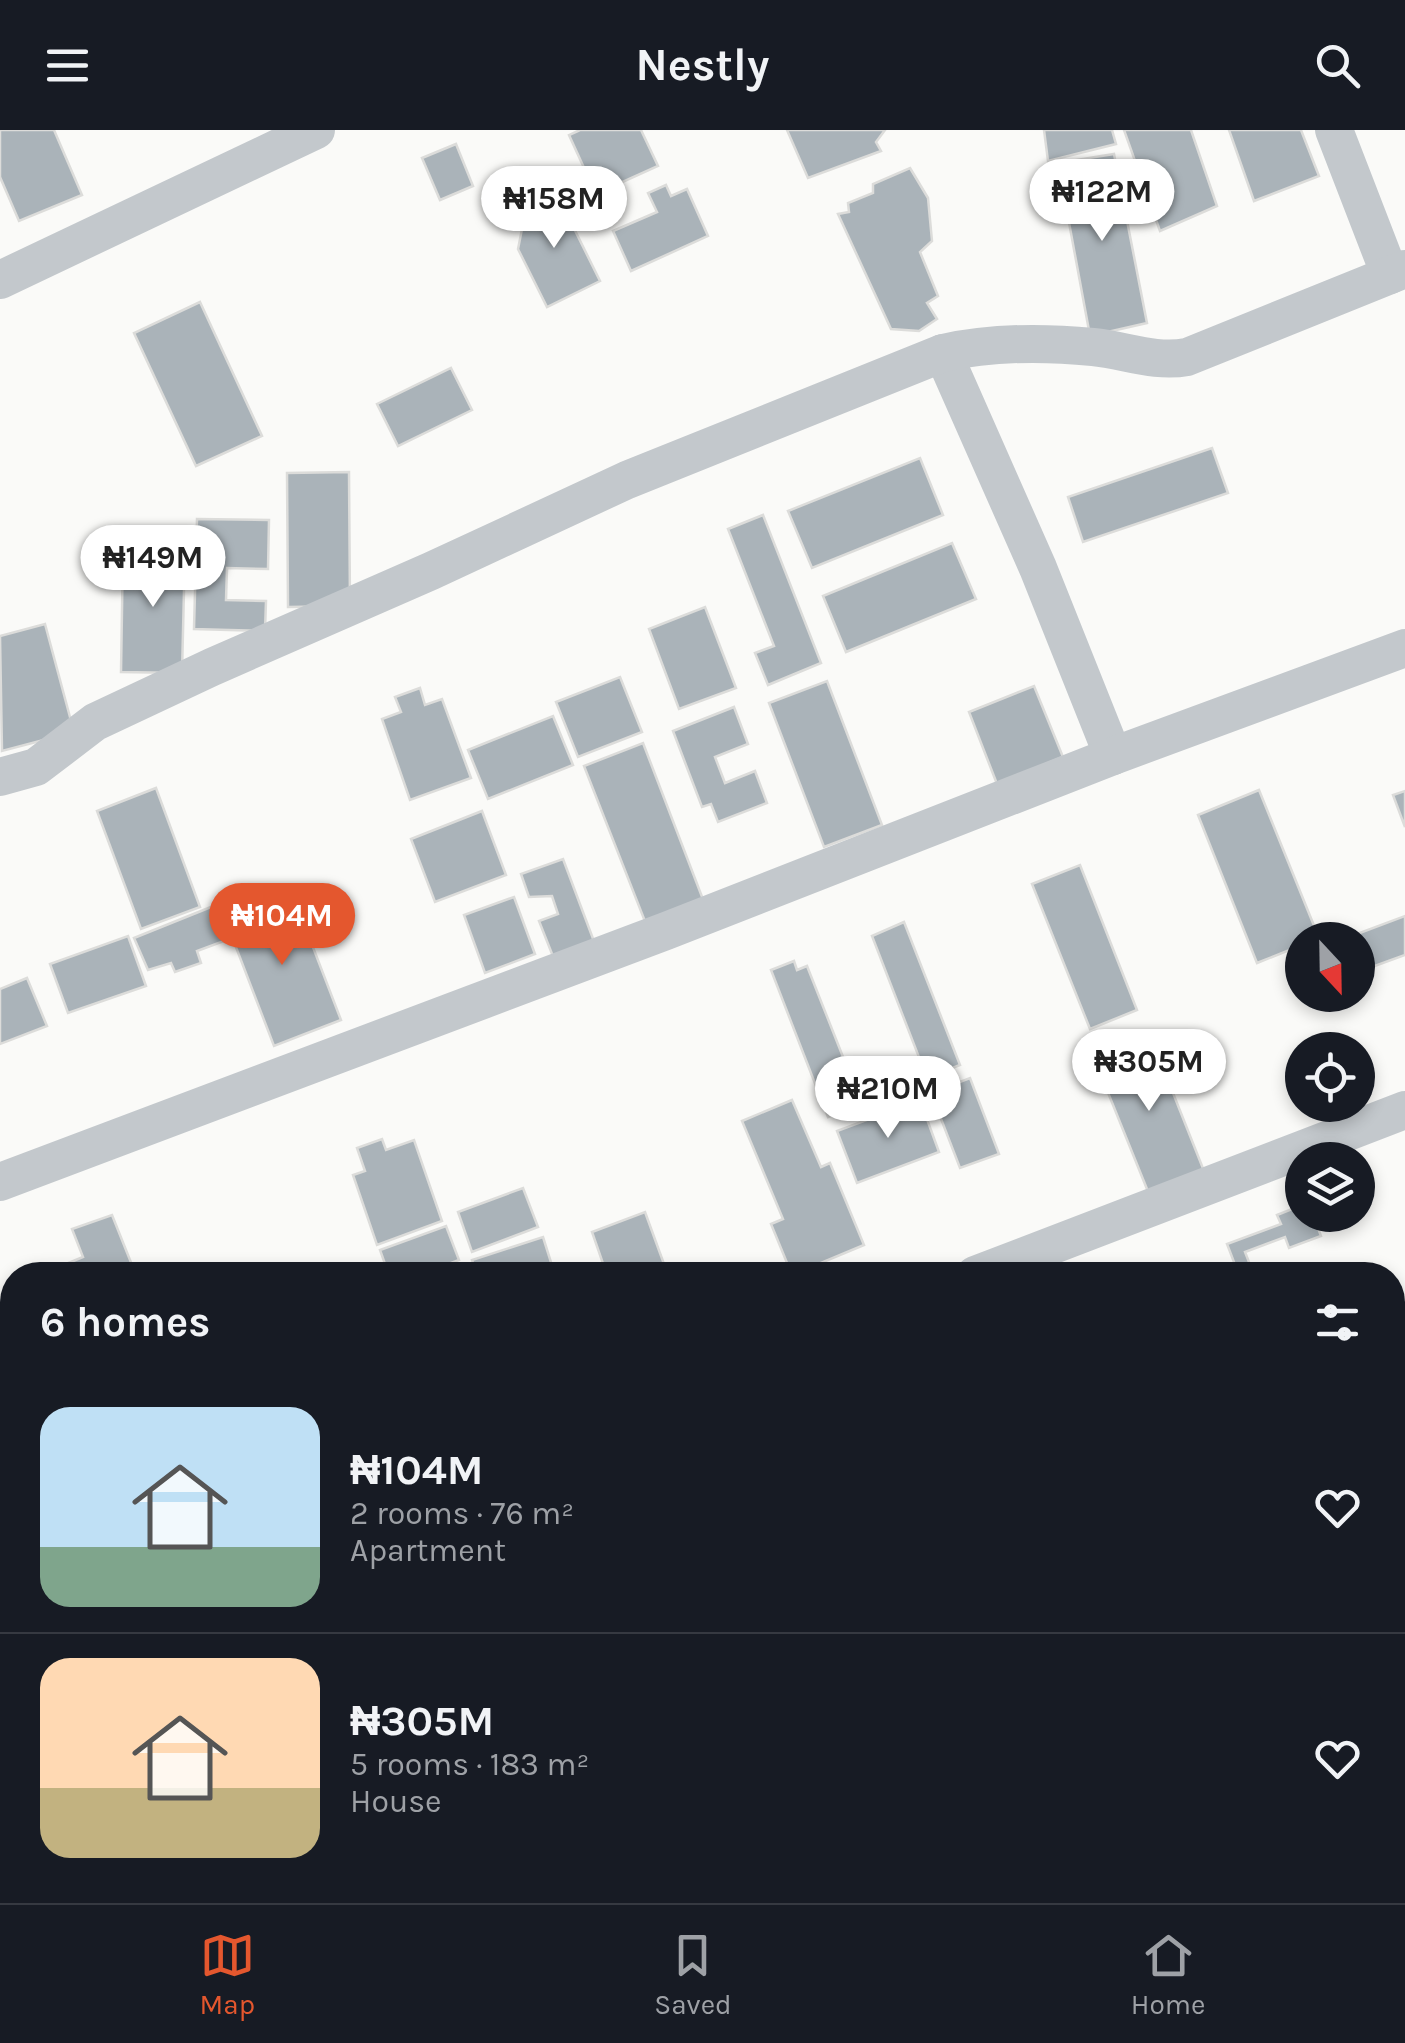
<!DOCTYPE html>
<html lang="en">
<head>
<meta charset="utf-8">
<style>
	:root { --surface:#171b24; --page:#242831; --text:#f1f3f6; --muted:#9ea1a6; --line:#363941; --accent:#e4572e }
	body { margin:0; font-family:Karla,sans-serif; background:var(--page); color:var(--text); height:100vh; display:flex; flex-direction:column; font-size:38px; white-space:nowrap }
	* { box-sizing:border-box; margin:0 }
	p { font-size:32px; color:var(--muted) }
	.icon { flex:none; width:55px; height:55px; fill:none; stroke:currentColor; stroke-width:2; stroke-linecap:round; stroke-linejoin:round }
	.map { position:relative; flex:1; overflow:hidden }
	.details { position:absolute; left:0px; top:1132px; width:1405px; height:642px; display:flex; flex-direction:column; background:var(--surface); border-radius:40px 40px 0 0; box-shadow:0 5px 15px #0003 }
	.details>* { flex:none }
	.needle { width:65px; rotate:158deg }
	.tools { position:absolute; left:1285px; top:792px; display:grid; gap:20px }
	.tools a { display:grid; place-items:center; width:90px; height:90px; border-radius:50%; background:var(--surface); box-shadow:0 5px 15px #0003; font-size:50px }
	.price { position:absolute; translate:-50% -85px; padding:0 22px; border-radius:35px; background:#fff; color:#222; font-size:32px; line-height:65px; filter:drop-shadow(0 2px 5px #0008) }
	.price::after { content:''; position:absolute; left:50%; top:60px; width:30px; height:22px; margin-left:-15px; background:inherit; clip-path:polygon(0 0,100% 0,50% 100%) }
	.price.selected { background:var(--accent); color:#fff }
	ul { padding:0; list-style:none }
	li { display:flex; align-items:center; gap:30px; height:250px; padding:0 40px }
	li+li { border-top:2px solid var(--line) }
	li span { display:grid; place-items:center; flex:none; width:280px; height:200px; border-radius:30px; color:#555 }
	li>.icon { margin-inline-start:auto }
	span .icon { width:120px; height:120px; fill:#fffc; stroke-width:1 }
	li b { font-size:42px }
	h2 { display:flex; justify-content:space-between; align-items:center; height:120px; padding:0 40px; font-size:42px }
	header { display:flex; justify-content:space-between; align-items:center; height:130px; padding:0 40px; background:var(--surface); font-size:45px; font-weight:700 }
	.tabs { display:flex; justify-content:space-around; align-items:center; height:140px; border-top:2px solid var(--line); background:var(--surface); font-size:28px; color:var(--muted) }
	.tabs a { display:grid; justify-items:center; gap:5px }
	.tabs .selected { color:var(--accent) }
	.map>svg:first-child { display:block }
	.building { fill:#aab3b9; stroke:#dcdcda; stroke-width:2.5 }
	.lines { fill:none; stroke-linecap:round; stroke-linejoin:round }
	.street { stroke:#c3c8cc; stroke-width:38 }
</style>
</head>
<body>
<header><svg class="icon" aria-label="menu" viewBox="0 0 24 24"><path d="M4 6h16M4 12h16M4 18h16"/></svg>Nestly<svg class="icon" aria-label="search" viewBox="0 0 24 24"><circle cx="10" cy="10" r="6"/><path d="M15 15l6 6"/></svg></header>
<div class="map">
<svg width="1405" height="1773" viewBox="0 0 1405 1773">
	<rect width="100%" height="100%" fill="#fafaf8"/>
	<g class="building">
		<path d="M0,0H54L82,65L19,91L0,47Z"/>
		<path d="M580,0H641L658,36L596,64L569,5Z"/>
		<path d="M787,0H885L876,12L881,21L808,48Z"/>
		<path d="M1044,0H1112L1116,14L1048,31Z"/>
		<path d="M1124,0H1191L1217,76L1160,101Z"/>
		<path d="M1229,0H1301L1319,46L1254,71Z"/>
		<path d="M456,14L473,56L440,70L422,28Z"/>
		<path d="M1114,24L1147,193L1090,206L1058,33Z"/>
		<path d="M910,38L928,68L932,111L920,122L938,166L927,173L937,189L919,201L891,199L838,84L849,82L848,73L873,63V54Z"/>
		<path d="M666,55L671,66L687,59L708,106L631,141L613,101L657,82L648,63Z"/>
		<path d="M555,60L600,151L547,177L518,119L527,74Z"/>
		<path d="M200,172L262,306L196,336L134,203Z"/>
		<path d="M451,238L472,280L398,316L377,274Z"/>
		<path d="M1212,318L1228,363L1083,412L1068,367Z"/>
		<path d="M920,328L943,385L812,438L788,381Z"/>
		<path d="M349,342L350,476L288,477L287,343Z"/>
		<path d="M763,385L821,533L768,555L755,523L774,516L728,399Z"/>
		<path d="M197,389L269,390L268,439L227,438L226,470L266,471L265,501L194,499Z"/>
		<path d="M952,413L976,469L846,522L823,466Z"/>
		<path d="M123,418L185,419L182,543L121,542Z"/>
		<path d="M705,477L736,558L679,579L649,499Z"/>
		<path d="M45,494L74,602L2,621L0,506Z"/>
		<path d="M620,547L642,602L578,627L556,572Z"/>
		<path d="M827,551L882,695L824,717L769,573Z"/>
		<path d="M1034,556L1063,627L997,654L969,582Z"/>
		<path d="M420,558L425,575L442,569L471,648L410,670L382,589L401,582L395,567Z"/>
		<path d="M734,577L748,614L715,627L725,653L755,641L767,673L718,692L711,674L702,677L673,601Z"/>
		<path d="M553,586L573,635L488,669L468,620Z"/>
		<path d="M643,613L704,772L646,794L584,636Z"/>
		<path d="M156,658L200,777L141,799L97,681Z"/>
		<path d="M1259,660L1319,808L1302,810V815L1257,833L1198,685Z"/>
		<path d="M1405,661V697L1393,665Z"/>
		<path d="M482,681L506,745L435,772L411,709Z"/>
		<path d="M563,729L595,814L554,829L539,791L558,784L552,766L529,767L521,744Z"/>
		<path d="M1080,735L1137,880L1090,899L1032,754Z"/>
		<path d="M291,760L341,890L274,916L224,786Z"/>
		<path d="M514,767L535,824L485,843L464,785Z"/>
		<path d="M211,777L224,811L197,821L201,833L175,842L171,833L148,840L134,808Z"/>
		<path d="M1405,786V825L1361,841L1358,810L1349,807Z"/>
		<path d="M904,792L960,935L927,948L872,806Z"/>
		<path d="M128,806L146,856L68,883L50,834Z"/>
		<path d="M1302,821V863L1287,828Z"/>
		<path d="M794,831L797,840L807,836L849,942L856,939L868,971L828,987L771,840Z"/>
		<path d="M27,848L47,896L0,914V859Z"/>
		<path d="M1150,905L1204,1041L1149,1064L1094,928Z"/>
		<path d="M970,948L999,1024L960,1038L931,963Z"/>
		<path d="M792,970L821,1037L830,1033L864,1115L792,1145L771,1094L783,1089L742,991Z"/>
		<path d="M920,970L939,1022L857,1053L837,1001Z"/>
		<path d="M382,1009L386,1020L414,1010L442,1091L377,1115L353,1045L365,1041L357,1018Z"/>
		<path d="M523,1058L538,1097L472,1122L458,1082Z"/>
		<path d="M1302,1075V1085H1313L1321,1106L1289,1118L1285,1107L1245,1122L1254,1145H1239L1227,1114L1281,1094L1277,1085Z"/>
		<path d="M645,1082L668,1145H607L592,1102Z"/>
		<path d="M112,1085L136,1145H64L61,1136L83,1127L72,1099Z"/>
		<path d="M446,1096L459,1130L419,1145H389L380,1120Z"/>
		<path d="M543,1107L555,1145H477L472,1130Z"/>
		<path d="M1405,1199V1230L1393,1235L1392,1203Z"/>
		<path d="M1405,1248V1274L1397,1277L1402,1292L1392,1295V1252Z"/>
		<path d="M12,1319V1372L0,1376V1324Z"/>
		<path d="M1392,1636L1405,1671V1699L1392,1704Z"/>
		<path d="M1405,1715V1762L1392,1726V1720Z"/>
		<path d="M31,1762H97L102,1773H36Z"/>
		<path d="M136,1762H168L173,1773H141Z"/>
		<path d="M786,1762H879L882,1773H790Z"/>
		<path d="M889,1762H939L943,1773H893Z"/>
		<path d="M954,1762H1023L1025,1769L1013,1773H958Z"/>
		<path d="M1044,1762H1136L1139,1773H1048Z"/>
		<path d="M1300,1762H1343L1347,1773H1304Z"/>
	</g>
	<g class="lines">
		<g class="street">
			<path d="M1334,0L1390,145"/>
			<path d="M0,150L316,0"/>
			<path d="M943,223L1038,438L1113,626"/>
			<path d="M0,647L36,637L95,592L212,537L431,441L627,350L943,223C992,212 1042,212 1093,217C1125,220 1154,233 1187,227L1405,139"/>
			<path d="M0,1052L666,801L1113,626L1405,518"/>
			<path d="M975,1145L1405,980"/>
			<path d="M1392,1450L1405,1446"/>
			<path d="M0,1520L12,1515"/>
			<path d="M0,1598L12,1605"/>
			<path d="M0,1693L12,1686"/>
			<path d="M373,1762L403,1773"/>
			<path d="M557,1773L584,1762"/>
		</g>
	</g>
</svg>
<div class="tools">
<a><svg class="needle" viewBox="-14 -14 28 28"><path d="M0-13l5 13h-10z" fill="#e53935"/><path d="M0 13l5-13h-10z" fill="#9ea1a6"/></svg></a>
<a><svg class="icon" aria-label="locate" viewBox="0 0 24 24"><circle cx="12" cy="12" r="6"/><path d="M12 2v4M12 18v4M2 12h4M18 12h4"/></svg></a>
<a><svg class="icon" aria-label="layers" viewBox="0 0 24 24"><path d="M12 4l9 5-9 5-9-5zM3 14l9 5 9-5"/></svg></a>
</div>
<b class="price" style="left:1102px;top:114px">₦122M</b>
<b class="price" style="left:554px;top:121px">₦158M</b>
<b class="price" style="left:153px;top:480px">₦149M</b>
<b class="price selected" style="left:282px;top:838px">₦104M</b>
<b class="price" style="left:1149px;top:984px">₦305M</b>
<b class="price" style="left:888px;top:1011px">₦210M</b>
<section class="details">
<h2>6 homes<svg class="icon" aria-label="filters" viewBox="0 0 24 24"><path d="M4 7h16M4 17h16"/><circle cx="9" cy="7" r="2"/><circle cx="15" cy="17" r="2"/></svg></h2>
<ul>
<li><span style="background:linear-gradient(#bfe0f5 70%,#7fa58c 0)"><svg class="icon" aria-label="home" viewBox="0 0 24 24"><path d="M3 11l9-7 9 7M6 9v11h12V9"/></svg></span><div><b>₦104M</b><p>2 rooms · 76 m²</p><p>Apartment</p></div><svg class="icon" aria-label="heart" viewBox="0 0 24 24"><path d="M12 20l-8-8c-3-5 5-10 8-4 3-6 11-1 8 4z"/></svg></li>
<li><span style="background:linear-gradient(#ffd9b3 65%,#c2b280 0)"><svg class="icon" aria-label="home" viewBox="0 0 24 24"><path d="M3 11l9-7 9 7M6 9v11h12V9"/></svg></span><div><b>₦305M</b><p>5 rooms · 183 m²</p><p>House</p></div><svg class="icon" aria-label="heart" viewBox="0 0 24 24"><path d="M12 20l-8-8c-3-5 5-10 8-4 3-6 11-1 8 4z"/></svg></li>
</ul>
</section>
</div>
<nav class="tabs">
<a class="selected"><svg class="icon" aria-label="map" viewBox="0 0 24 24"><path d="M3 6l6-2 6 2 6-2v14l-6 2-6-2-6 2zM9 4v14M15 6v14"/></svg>Map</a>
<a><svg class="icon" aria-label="saved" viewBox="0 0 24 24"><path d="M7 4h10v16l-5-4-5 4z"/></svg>Saved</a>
<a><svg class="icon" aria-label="home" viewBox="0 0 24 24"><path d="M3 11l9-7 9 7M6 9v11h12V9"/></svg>Home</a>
</nav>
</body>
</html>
